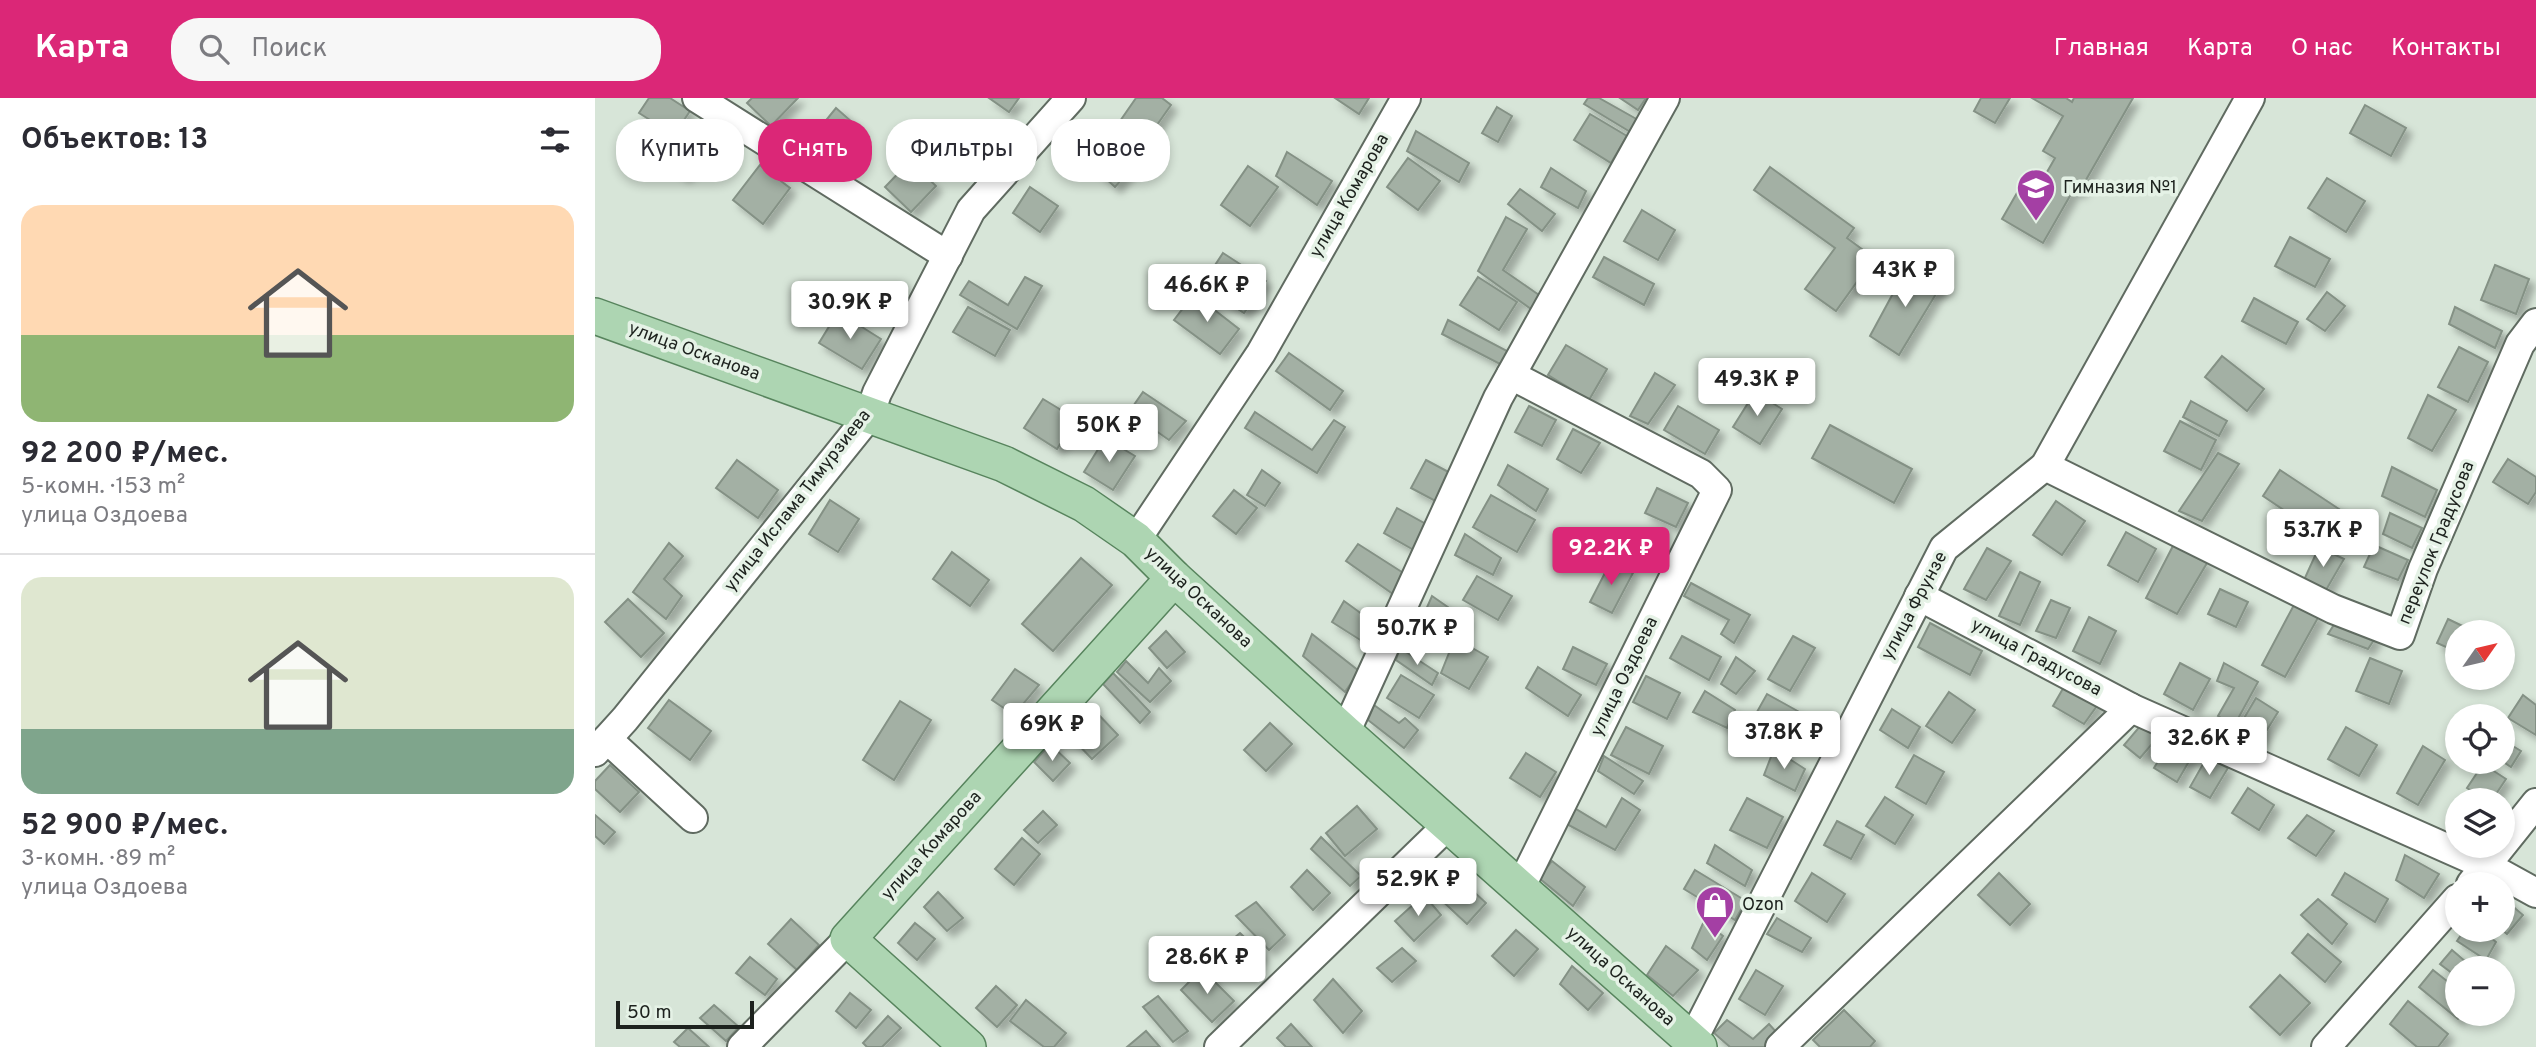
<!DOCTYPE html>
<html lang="ru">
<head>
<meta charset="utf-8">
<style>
	:root { --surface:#fff; --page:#f7f7f7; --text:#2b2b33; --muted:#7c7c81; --line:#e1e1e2; --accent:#db2777 }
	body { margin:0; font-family:Overpass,sans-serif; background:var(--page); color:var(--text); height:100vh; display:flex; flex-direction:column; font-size:26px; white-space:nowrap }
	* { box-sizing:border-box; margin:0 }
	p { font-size:23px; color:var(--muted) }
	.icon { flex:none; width:38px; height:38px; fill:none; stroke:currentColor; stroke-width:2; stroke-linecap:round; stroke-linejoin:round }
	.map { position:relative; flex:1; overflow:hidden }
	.side { display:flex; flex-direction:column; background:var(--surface); width:595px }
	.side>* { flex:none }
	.guide { position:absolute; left:21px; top:21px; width:665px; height:63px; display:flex; gap:14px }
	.needle { width:46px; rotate:56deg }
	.buttons { position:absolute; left:1850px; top:522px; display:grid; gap:14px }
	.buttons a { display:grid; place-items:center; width:70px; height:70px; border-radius:50%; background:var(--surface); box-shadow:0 4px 10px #0003; font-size:35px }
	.scale { position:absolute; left:21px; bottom:18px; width:138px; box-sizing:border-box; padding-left:7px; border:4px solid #1d221e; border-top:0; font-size:19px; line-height:24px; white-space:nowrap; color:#1d221e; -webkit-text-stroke:5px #e5f2e6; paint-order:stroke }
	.price { position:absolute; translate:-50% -60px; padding:0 16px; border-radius:7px; background:#fff; color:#222; font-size:23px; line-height:46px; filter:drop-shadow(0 2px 4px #0008) }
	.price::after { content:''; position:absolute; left:50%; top:42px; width:21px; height:16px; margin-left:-10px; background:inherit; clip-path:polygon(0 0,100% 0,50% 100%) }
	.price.active { background:var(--accent); color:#fff }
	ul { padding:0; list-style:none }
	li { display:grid; align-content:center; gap:14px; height:371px; padding:0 21px }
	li+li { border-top:2px solid var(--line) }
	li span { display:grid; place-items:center; height:217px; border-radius:21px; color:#555 }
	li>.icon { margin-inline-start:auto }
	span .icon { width:126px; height:126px; fill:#fffc; stroke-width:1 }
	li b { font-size:30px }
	h2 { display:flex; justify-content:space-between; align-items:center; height:84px; padding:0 21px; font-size:30px }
	.tag { padding:0 24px; border-radius:28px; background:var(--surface); box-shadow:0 4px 10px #0003; font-size:24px; line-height:63px }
	.tag.active { background:var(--accent); color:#fff }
	header { display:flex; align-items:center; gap:42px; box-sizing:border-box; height:98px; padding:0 35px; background:var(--accent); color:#fff }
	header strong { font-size:33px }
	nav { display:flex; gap:38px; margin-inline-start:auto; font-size:24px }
	.search { width:490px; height:63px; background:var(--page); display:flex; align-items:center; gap:18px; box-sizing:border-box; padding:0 24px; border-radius:28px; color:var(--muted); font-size:26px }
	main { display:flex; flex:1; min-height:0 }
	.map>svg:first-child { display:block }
	.building { fill:#a3b0a4; stroke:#849185; stroke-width:2; filter:url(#shadow) }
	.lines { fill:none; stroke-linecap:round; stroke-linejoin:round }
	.minor-casing { stroke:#606b61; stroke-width:32 }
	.major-casing { stroke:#57845d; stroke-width:38 }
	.minor { stroke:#fff; stroke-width:28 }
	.major { stroke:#add5b2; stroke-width:35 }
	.labels { text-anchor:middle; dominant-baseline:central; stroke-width:7; stroke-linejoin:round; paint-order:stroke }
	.poi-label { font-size:18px; fill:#1d221e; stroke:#e5f2e6; text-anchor:start }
	.street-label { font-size:18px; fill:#1d221e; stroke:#e5f2e6 }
</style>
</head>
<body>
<header>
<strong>Карта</strong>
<div class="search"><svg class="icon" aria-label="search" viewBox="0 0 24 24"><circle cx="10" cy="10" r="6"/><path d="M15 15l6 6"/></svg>Поиск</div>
<nav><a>Главная</a><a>Карта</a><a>О нас</a><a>Контакты</a></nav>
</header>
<main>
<section class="side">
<h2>Объектов: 13<svg class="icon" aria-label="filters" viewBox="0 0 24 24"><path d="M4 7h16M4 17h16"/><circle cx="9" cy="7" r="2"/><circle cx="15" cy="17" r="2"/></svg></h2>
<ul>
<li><span style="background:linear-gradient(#ffd9b3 60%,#8fb573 0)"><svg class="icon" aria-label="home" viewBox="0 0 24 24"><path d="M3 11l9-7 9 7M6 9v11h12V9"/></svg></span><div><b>92 200 ₽/мес.</b><p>5-комн. · 153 m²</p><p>улица Оздоева</p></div></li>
<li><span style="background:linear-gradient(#dfe7d0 70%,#7fa58c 0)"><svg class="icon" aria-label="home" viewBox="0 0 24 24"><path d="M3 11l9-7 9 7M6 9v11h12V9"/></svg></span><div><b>52 900 ₽/мес.</b><p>3-комн. · 89 m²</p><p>улица Оздоева</p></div></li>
</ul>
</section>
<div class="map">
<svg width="1941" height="949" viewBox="0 0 1941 949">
	<defs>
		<filter id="shadow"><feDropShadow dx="6" dy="6" stdDeviation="3.5" flood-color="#0004"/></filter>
	</defs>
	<rect width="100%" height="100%" fill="#d7e5d8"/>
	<g class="building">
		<path d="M54,0H75L95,13L79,37L44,15Z"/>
		<path d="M157,0H203L176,28L152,5Z"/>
		<path d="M394,0H424L414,14Z"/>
		<path d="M541,0H567L576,7L550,44L523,26Z"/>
		<path d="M740,0H774L764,16Z"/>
		<path d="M993,0H1004L1045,23L1037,35L989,6Z"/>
		<path d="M1025,0H1051L1043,12Z"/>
		<path d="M1386,0H1415L1400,25L1379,13Z"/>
		<path d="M1437,0H1471L1477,4L1479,0H1538L1484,94L1479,91L1448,145L1407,121L1430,81L1444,88L1460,60L1448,53L1468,18Z"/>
		<path d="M1770,7L1811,30L1796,58L1755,35Z"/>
		<path d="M902,9L917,18L903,44L887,35Z"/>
		<path d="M241,10L265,31L243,57L219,37Z"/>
		<path d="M995,16L1032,38L1016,65L979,42Z"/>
		<path d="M97,30L116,45L89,78L71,63Z"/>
		<path d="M508,32L543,63L520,89L486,58Z"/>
		<path d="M821,33L874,65L864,84L812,53Z"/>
		<path d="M692,54L737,83L722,107L681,78Z"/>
		<path d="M813,60L845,83L823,112L792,89Z"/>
		<path d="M315,63L341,88L316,114L290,89Z"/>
		<path d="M165,67L195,90L168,126L138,102Z"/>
		<path d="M653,68L683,89L655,128L626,107Z"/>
		<path d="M1175,69L1259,130L1252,140L1279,160L1241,213L1210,191L1240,150L1159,92Z"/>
		<path d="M956,70L991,93L983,110L946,89Z"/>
		<path d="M1732,80L1770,103L1751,134L1713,110Z"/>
		<path d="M435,89L463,108L445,134L418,115Z"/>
		<path d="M925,91L960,116L947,133L913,106Z"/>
		<path d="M1047,112L1080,132L1063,162L1029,143Z"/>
		<path d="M911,119L932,131L908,172L944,197L936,211L883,173Z"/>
		<path d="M1695,139L1735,161L1720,189L1680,168Z"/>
		<path d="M628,155L671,183L649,215L607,187Z"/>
		<path d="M1009,159L1059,186L1049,207L998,179Z"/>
		<path d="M1314,166L1347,186L1304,257L1275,238Z"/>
		<path d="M1900,167L1934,181L1921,216L1886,202Z"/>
		<path d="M430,179L447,188L422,231L365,197L374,183L413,207Z"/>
		<path d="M883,179L922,204L904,232L865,207Z"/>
		<path d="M1732,194L1750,208L1730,233L1712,221Z"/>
		<path d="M599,196L644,231L625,256L579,222Z"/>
		<path d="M1659,200L1703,224L1691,246L1647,223Z"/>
		<path d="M373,209L415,232L400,258L358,234Z"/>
		<path d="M1860,209L1907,233L1900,250L1854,226Z"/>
		<path d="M243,214L286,241L267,271L224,245Z"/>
		<path d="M853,222L914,254L905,266L847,236Z"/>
		<path d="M971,247L1012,271L994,302L953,277Z"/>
		<path d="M1864,249L1893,264L1873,304L1843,289Z"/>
		<path d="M694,255L748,293L735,312L681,273Z"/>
		<path d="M1627,258L1669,291L1652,313L1610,279Z"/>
		<path d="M1060,275L1080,287L1053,326L1035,318Z"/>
		<path d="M548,294L591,323L574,342L534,314Z"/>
		<path d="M1160,294L1187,311L1165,346L1138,329Z"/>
		<path d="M1833,297L1861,312L1837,353L1813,340Z"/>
		<path d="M448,301L481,321L462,351L429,330Z"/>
		<path d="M1596,303L1632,323L1624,338L1588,319Z"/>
		<path d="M934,308L961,322L947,348L920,334Z"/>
		<path d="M1083,308L1124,332L1110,356L1069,332Z"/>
		<path d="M660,314L717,352L739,322L750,329L722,375L650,330Z"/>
		<path d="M1585,323L1621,342L1606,372L1569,353Z"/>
		<path d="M1235,327L1317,371L1299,405L1217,360Z"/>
		<path d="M978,331L1005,345L986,375L962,361Z"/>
		<path d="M510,340L540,358L518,392L489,374Z"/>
		<path d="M1623,355L1644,366L1607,423L1584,413Z"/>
		<path d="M1913,361L1941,379V394L1933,406L1898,384Z"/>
		<path d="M142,362L183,392L163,420L121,390Z"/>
		<path d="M831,362L861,378L846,406L816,390Z"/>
		<path d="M913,367L953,391L941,413L903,387Z"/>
		<path d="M1797,369L1842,392L1830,419L1787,398Z"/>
		<path d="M667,372L685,385L670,408L652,397Z"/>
		<path d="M1685,372L1747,413L1730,440L1668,398Z"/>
		<path d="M1062,390L1093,405L1081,429L1050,415Z"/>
		<path d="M639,392L662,410L641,436L618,418Z"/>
		<path d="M896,397L940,422L922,454L878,429Z"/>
		<path d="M235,402L264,421L243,454L214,436Z"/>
		<path d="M1461,403L1490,423L1467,457L1438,437Z"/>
		<path d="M802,410L838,430L824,455L789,435Z"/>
		<path d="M1795,415L1827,430L1817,450L1788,436Z"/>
		<path d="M1531,434L1561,451L1543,484L1513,467Z"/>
		<path d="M870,436L906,460L898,477L860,457Z"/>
		<path d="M74,445L88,458L69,481L87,498L71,521L38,494Z"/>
		<path d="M763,446L810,476L798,496L751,463Z"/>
		<path d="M1579,446L1612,465L1582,516L1551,500Z"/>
		<path d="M1779,447L1813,462L1803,482L1769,469Z"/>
		<path d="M1724,449L1749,461L1731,492L1709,482Z"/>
		<path d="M1392,450L1416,463L1391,502L1369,491Z"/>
		<path d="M357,454L394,482L375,508L338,481Z"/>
		<path d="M486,460L517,487L458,553L427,526Z"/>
		<path d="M1016,463L1038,475L1017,515L995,504Z"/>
		<path d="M1425,474L1445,484L1425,527L1404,518Z"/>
		<path d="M882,478L917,498L903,522L868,502Z"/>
		<path d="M1096,485L1155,517L1139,545L1126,536L1134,522L1089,498Z"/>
		<path d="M1625,491L1653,504L1641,529L1613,516Z"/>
		<path d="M837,498L870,521L861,535L829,516Z"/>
		<path d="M33,501L69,535L46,559L10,524Z"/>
		<path d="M1456,502L1475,510L1461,540L1441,533Z"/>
		<path d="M749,503L782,527L770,545L737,524Z"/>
		<path d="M1700,505L1724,518L1690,579L1667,567Z"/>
		<path d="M1494,519L1521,533L1505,566L1478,553Z"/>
		<path d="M1853,521L1880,534H1862V554L1842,545Z"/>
		<path d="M1742,522L1781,539L1773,551L1733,536Z"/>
		<path d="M1335,525L1387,553L1375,577L1323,549Z"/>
		<path d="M571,533L590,554L572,570L554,550Z"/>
		<path d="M717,536L764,573L750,594L708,558Z"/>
		<path d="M1087,538L1126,559L1114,582L1075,560Z"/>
		<path d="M1198,538L1220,550L1195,593L1173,581Z"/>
		<path d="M860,540L893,559L874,591L846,575Z"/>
		<path d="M978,549L1012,566L1001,587L968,571Z"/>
		<path d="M805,550L843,575L837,587L801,562Z"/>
		<path d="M1141,559L1160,573L1141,596L1126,586Z"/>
		<path d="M1775,560L1807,573L1794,606L1761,593Z"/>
		<path d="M531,563L553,585L564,570L576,583L555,604L522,574Z"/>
		<path d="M1585,565L1615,581L1598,612L1569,596Z"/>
		<path d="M1629,565L1663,584L1639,628L1623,618L1639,590L1622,583Z"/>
		<path d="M943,569L986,597L973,618L931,590Z"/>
		<path d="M420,571L444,587L419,617L397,602Z"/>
		<path d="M518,575L555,614L545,625L508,586Z"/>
		<path d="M806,577L839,597L824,620L792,600Z"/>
		<path d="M1051,578L1085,595L1072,621L1038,604Z"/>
		<path d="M1470,587L1504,605L1489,626L1458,608Z"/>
		<path d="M1110,593L1140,612L1132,630L1098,614Z"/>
		<path d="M1354,594L1380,612L1357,645L1331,628Z"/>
		<path d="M1172,596L1208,616L1193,641L1158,621Z"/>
		<path d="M1928,597L1941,607V637L1913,620Z"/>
		<path d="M1661,600L1683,614L1664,645L1642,632Z"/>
		<path d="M74,602L116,633L95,662L53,630Z"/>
		<path d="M305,603L336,622L299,682L268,662Z"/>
		<path d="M779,607L804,625L810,620L823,632L809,650L773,622Z"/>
		<path d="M1297,611L1325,629L1313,650L1285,632Z"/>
		<path d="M501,614L523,637L497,661L476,639Z"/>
		<path d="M675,625L697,646L671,673L649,652Z"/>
		<path d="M1546,627L1563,639L1545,660L1529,647Z"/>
		<path d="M1031,629L1068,648L1054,676L1016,657Z"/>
		<path d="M1751,629L1782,647L1764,678L1733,661Z"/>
		<path d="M1577,640L1600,653L1582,684L1559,670Z"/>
		<path d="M1908,642L1926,653L1916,669L1907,663Z"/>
		<path d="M455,646L475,665L458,683L439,664Z"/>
		<path d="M1828,648L1850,662L1823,707L1802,695Z"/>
		<path d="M1179,651L1210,671L1200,693L1169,677Z"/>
		<path d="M931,655L961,674L945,699L915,680Z"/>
		<path d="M1319,657L1349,674L1331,706L1301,689Z"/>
		<path d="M1009,658L1048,683L1039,696L1003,673Z"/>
		<path d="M1612,659L1633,670L1615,700L1595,689Z"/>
		<path d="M1888,666L1911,681L1897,702H1890L1872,690Z"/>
		<path d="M15,667L44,694L25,714L0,691V683Z"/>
		<path d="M1653,690L1679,707L1664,732L1637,715Z"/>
		<path d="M1290,699L1318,717L1300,746L1271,728Z"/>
		<path d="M1027,700L1045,712L1020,752L968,724L976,708L1011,729Z"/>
		<path d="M1152,700L1188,719L1172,750L1135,732Z"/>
		<path d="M762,708L782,731L750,758L731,735Z"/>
		<path d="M448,713L462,727L443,745L429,732Z"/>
		<path d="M0,717L20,734L9,746L0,738Z"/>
		<path d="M1712,717L1739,733L1721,758L1693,740Z"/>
		<path d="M1242,723L1269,737L1256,761L1229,747Z"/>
		<path d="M726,739L766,778L755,788L716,751Z"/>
		<path d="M427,740L445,756L419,787L400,771Z"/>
		<path d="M1120,747L1157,772L1150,788L1112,765Z"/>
		<path d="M1810,757L1844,776L1829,800L1801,782Z"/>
		<path d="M957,763L990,789L978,808L944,780Z"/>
		<path d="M712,772L735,795L718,812L696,789Z"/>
		<path d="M1100,772L1151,803L1140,822L1089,791Z"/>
		<path d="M1217,775L1250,796L1232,824L1200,803Z"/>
		<path d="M1404,775L1435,806L1415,827L1383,797Z"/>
		<path d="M1750,775L1793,801L1780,824L1737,797Z"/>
		<path d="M862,778L891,805L872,826L843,799Z"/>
		<path d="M343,794L368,820L352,833L329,809Z"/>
		<path d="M829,797L846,817L819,843L800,823Z"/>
		<path d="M1908,800L1928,817L1912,836L1906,831Z"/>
		<path d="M1723,801L1752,826L1737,846L1706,817Z"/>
		<path d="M661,804L690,837L674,852L641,818Z"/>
		<path d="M1182,820L1216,840L1207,854L1172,836Z"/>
		<path d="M196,821L224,847L202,872L173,846Z"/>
		<path d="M1109,823L1128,838L1112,862L1097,850Z"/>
		<path d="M320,825L340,841L322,862L303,845Z"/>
		<path d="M1870,831H1885L1901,844L1891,862L1862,843Z"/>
		<path d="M921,832L943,851L919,878L897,858Z"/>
		<path d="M645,835L667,856L650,872L627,850Z"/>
		<path d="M1713,836L1746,864L1730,884L1697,855Z"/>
		<path d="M1071,848L1103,872L1078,898L1052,877Z"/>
		<path d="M807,850L821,863L797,884L782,870Z"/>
		<path d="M1857,852L1878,870H1862V879L1845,866Z"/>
		<path d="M155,859L182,881L170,897L141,875Z"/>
		<path d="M977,868L1008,895L993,912L965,886Z"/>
		<path d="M607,871L639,903L617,924L586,892Z"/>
		<path d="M1161,872L1188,888L1170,917L1144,901Z"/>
		<path d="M1838,872L1862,891V915H1867L1863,921L1824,889Z"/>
		<path d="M1685,877L1715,905L1685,937L1655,909Z"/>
		<path d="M738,881L767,913L748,935L719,902Z"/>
		<path d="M401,888L422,907L402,929L381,910Z"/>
		<path d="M255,895L276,912L261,930L241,913Z"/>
		<path d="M563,898L593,933L578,944L548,909Z"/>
		<path d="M431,902L471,935L459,949H449L415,923Z"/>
		<path d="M1813,903L1853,936L1843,949H1822L1795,926Z"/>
		<path d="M119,907L144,929L131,943L105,920Z"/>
		<path d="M1249,912L1280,943L1275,949H1225L1218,942Z"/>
		<path d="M293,918L306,930L287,949H272L268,945Z"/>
		<path d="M1132,922L1158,941L1174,926L1183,936L1172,949H1135L1119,935Z"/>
		<path d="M696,926L717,949H691L682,940Z"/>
		<path d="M93,930L114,949H85L79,944Z"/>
		<path d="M551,933L565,949H532Z"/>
	</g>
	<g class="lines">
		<g class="minor-casing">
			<g id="minor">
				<path d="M102,0L353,158"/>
				<path d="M916,277L1106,376L1122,392L925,790"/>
				<path d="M1450,368L1738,511L1805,537L1828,471L1925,246L1941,225"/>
				<path d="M541,442L666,255L811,0"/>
				<path d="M1324,498L1536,610L1892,768L1941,795"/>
				<path d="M750,635L903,300L1070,0"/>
				<path d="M12,641L98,720"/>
				<path d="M0,654L30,621L274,318L282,295L376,112L476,0"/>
				<path d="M1876,786L1941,705"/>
				<path d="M1097,943L1349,450L1450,368L1655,0"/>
				<path d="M147,949L253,841"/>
				<path d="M624,949L854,726"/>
				<path d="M1185,949L1536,610"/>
				<path d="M1731,949L1862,801"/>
			</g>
		</g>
		<g class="major-casing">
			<g id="major">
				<path d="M0,218L409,366L489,406L541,442L579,480L750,635L1104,949"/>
				<path d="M373,949L253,841L579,480"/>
			</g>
		</g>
		<use href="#minor" class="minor"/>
		<use href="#major" class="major"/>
	</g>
	<defs>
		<g id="school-pin" transform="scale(2.0125)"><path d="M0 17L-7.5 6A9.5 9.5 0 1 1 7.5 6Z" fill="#a43fa4" stroke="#e5f2e6"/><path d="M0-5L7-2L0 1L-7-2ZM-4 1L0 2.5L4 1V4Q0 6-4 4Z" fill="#fff"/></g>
		<g id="shop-pin" transform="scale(2.0125)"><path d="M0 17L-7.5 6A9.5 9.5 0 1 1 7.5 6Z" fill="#a43fa4" stroke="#e5f2e6"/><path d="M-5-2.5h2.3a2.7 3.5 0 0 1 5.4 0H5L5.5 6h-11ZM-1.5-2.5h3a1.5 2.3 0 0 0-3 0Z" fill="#fff"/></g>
	</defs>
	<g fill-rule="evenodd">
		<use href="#school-pin" x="1441" y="90"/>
		<use href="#shop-pin" x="1120" y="807"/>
	</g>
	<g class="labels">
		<g class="poi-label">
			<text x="1468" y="90">Гимназия №1</text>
			<text x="1147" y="807">Ozon</text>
		</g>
		<g class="street-label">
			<text transform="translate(755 98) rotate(-60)">улица Комарова</text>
			<text transform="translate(99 254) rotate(20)">улица Осканова</text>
			<text transform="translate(203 403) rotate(-52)">улица Ислама Тимурзиева</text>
			<text transform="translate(1842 445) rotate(-68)">переулок Градусова</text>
			<text transform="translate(603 500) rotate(43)">улица Осканова</text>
			<text transform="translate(1320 508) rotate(-62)">улица Фрунзе</text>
			<text transform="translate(1441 560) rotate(28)">улица Градусова</text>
			<text transform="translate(1030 579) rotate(-64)">улица Оздоева</text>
			<text transform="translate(337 748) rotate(-48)">улица Комарова</text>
			<text transform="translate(1025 879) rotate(42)">улица Осканова</text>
		</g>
	</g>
</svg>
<div class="buttons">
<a><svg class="needle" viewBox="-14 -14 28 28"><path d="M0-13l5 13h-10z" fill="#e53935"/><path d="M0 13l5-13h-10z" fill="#7c7c81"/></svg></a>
<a><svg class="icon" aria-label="locate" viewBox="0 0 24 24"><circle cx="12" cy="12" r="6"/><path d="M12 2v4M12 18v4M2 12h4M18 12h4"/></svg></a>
<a><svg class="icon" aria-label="layers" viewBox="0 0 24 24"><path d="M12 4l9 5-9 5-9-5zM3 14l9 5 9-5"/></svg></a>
<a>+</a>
<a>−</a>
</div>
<div class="scale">50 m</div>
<b class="price" style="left:1310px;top:211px">43K ₽</b>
<b class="price" style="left:612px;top:226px">46.6K ₽</b>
<b class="price" style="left:255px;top:243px">30.9K ₽</b>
<b class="price" style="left:1162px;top:320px">49.3K ₽</b>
<b class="price" style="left:514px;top:366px">50K ₽</b>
<b class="price" style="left:1728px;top:471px">53.7K ₽</b>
<b class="price active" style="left:1016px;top:489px">92.2K ₽</b>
<b class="price" style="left:822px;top:569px">50.7K ₽</b>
<b class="price" style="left:457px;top:665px">69K ₽</b>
<b class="price" style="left:1189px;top:673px">37.8K ₽</b>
<b class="price" style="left:1614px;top:679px">32.6K ₽</b>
<b class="price" style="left:823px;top:820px">52.9K ₽</b>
<b class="price" style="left:612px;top:898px">28.6K ₽</b>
<div class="guide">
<a class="tag">Купить</a>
<a class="tag active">Снять</a>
<a class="tag">Фильтры</a>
<a class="tag">Новое</a>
</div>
</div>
</main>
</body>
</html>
